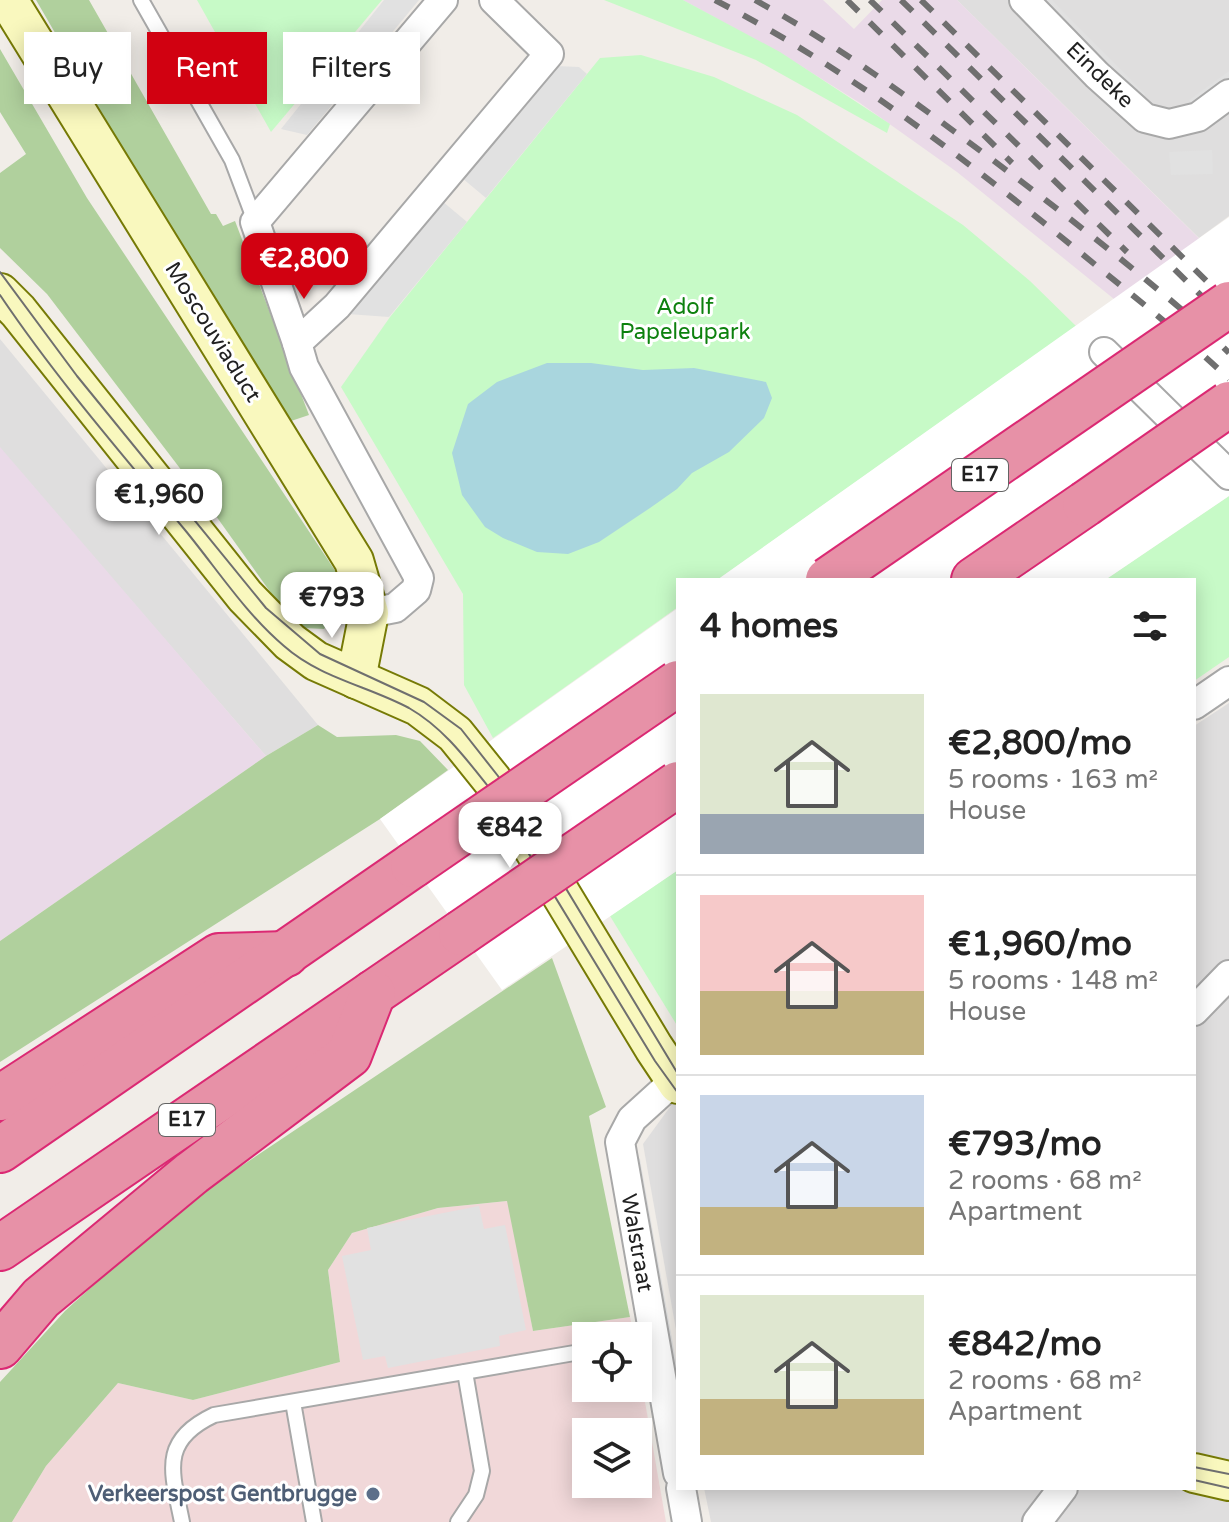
<!DOCTYPE html>
<html lang="en">
<head>
<meta charset="utf-8">
<style>
	:root { --surface:#fff; --page:#f6f6f6; --text:#222; --muted:#767676; --line:#e0e0e0; --accent:#d10111 }
	body { margin:0; font-family:"Varela Round",sans-serif; background:var(--page); color:var(--text); height:100vh; display:flex; flex-direction:column; font-size:30px; white-space:nowrap }
	* { box-sizing:border-box; margin:0 }
	p { font-size:26px; color:var(--muted) }
	.icon { flex:none; width:44px; height:44px; fill:none; stroke:currentColor; stroke-width:2; stroke-linecap:round; stroke-linejoin:round }
	.map { position:relative; flex:1; overflow:hidden }
	.sheet { position:absolute; left:676px; top:578px; width:520px; height:912px; display:flex; flex-direction:column; background:var(--surface); border-radius:0px; box-shadow:0 4px 20px #0003 }
	.sheet>* { flex:none }
	.top-card { position:absolute; left:24px; top:32px; width:532px; height:72px; display:flex; gap:16px }
	.buttons { position:absolute; left:572px; top:1322px; display:grid; gap:16px }
	.buttons a { display:grid; place-items:center; width:80px; height:80px; border-radius:0px; background:var(--surface); box-shadow:0 4px 20px #0003; font-size:40px }
	.price { position:absolute; translate:-50% -68px; padding:0 18px; border-radius:16px; background:#fff; color:#222; font-size:26px; line-height:52px; filter:drop-shadow(0 2px 4px #0008) }
	.price::after { content:''; position:absolute; left:50%; top:48px; width:24px; height:18px; margin-left:-12px; background:inherit; clip-path:polygon(0 0,100% 0,50% 100%) }
	.price.active { background:var(--accent); color:#fff }
	ul { padding:0; list-style:none }
	li { display:flex; align-items:center; gap:24px; height:200px; padding:0 24px }
	li+li { border-top:2px solid var(--line) }
	li span { display:grid; place-items:center; flex:none; width:224px; height:160px; border-radius:0px; color:#555 }
	li>.icon { margin-inline-start:auto }
	span .icon { width:96px; height:96px; fill:#fffc; stroke-width:1 }
	li b { font-size:34px }
	h2 { display:flex; justify-content:space-between; align-items:center; height:96px; padding:0 24px; font-size:34px }
	.tag { padding:0 28px; border-radius:0px; background:var(--surface); box-shadow:0 4px 20px #0003; font-size:28px; line-height:72px }
	.tag.active { background:var(--accent); color:#fff }
	.map>svg:first-child { display:block }
	.residential { fill:#dfdede }
	.commercial { fill:#f1d8d9; fill-rule:evenodd }
	.industrial { fill:#eadae8 }
	.forest { fill:#b0d09d }
	.park { fill:#c7fac7 }
	.parking { fill:#e1e1e1 }
	.water { fill:#a9d6de }
	.pier { fill:#fff }
	.lines { fill:none; stroke-linecap:round; stroke-linejoin:round }
	.lane-casing { stroke:#a8a8a8; stroke-width:18 }
	.street-casing { stroke:#a8a8a8; stroke-width:32 }
	.secondary-casing { stroke:#767a06; stroke-width:42 }
	.highway-casing { stroke:#db2973; stroke-width:48 }
	.lane { stroke:#fff; stroke-width:14 }
	.street { stroke:#fff; stroke-width:28 }
	.secondary { stroke:#f9f8be; stroke-width:38 }
	.highway { stroke:#e791a7; stroke-width:44 }
	.tram { stroke:#6f6f6f; stroke-width:2 }
	.rail { stroke:#6f6f6f; stroke-width:6; stroke-dasharray:16 16; stroke-linecap:butt }
	.highway-bridge-casing { stroke:#db2973; stroke-width:48; stroke-linecap:butt }
	.highway-bridge { stroke:#e791a7; stroke-width:44 }
	.service-dot { fill:#5c6f8a; stroke:#fff; stroke-width:3 }
	.labels { text-anchor:middle; dominant-baseline:central; stroke-width:6; stroke-linejoin:round; paint-order:stroke }
	.shield { fill:#fff; stroke:#646464; stroke-width:2 }
	.shield-label { font-size:20px; font-weight:bold; fill:#212121 }
	.street-label { font-size:22px; fill:#212121; stroke:#fff }
	.park-label { font-size:22px; fill:#0d810e; stroke:#fff }
	.service-label { font-size:22px; font-weight:bold; fill:#4e5e75; stroke:#fff; text-anchor:end }
</style>
</head>
<body>
<div class="map">
<svg width="1229" height="1522" viewBox="0 0 1229 1522">
	<rect width="100%" height="100%" fill="#f1ede8"/>
	<g class="residential">
		<path d="M957,0H1229V216L1199,238Z"/>
		<path d="M0,339L318,725L266,756L0,449Z"/>
		<path d="M1229,703V1522H711L704,1488H1194V726Z"/>
		<path d="M678,1096V1341L643,1144Z"/>
	</g>
	<path class="commercial" d="M508,1201L533,1331L630,1317L634,1336H586V1388H638V1362L666,1522H12L46,1466L118,1383L193,1400L340,1362L328,1270L352,1233L438,1208ZM586,1432H638V1484H586Z"/>
	<g class="industrial">
		<path d="M683,0H823L854,29L882,0H957L1229,268L1114,299L957,172L860,103L780,53Z"/>
		<path d="M0,447L266,756L0,941Z"/>
	</g>
	<g class="forest">
		<path d="M36,0H89L211,214H216L223,226L235,221L309,415L282,424Z"/>
		<path d="M0,49L87,198L344,584L339,605L324,629L305,628L281,607L211,509L47,294L0,248V173L26,154L0,112Z"/>
		<path d="M318,725L337,737L396,735L420,741L448,770L380,819L0,1062V941L266,756Z"/>
		<path d="M552,958L606,1107L589,1116L630,1317L533,1331L507,1201L438,1208L352,1233L328,1270L340,1362L193,1400L118,1383L46,1466L12,1522H0V1382L65,1311L180,1207Z"/>
	</g>
	<g class="park">
		<path d="M197,0H382L271,132Z"/>
		<path d="M604,0H683L780,52L890,124L887,133L756,60Z"/>
		<path d="M641,55L714,77L797,115L963,225L1030,281L1076,326L717,580H678V607L493,738L464,685L463,594L341,387L390,317L600,58Z"/>
		<path d="M1229,496V657L1194,681V580H1105Z"/>
		<path d="M678,870V1027L610,916Z"/>
	</g>
	<g class="parking">
		<path d="M384,0H419L307,135L281,129Z"/>
		<path d="M1041,0H1052L1145,94L1140,99Z"/>
		<path d="M556,66L579,67L587,74L486,198L462,178Z"/>
		<path d="M1229,71V81L1194,107L1189,100Z"/>
		<path d="M1212,150L1213,174L1171,175L1169,152Z"/>
		<path d="M442,201L467,222L389,317L348,314Z"/>
		<path d="M630,1152L640,1159L678,1372V1419Z"/>
		<path d="M479,1206L484,1229L505,1225L526,1330L499,1336L500,1346L388,1368L385,1356L363,1360L342,1256L371,1250L367,1228Z"/>
	</g>
	<path class="water" d="M547,363H591L643,370L694,368L766,382L772,398L764,418L729,452L692,473L677,489L650,508L599,542L568,554L537,552L503,538L485,527L462,495L452,453L468,404L497,382Z"/>
	<g class="pier">
		<path d="M1229,217V496L1105,580H717Z"/>
		<path d="M678,608V870L502,990L380,819Z"/>
	</g>
	<g class="lines">
		<g class="lane-casing">
			<g id="lane">
				<path d="M141,0L232,160L255,221"/>
				<path d="M293,1402L314,1522"/>
				<path d="M182,1522C172,1472 159,1441 214,1415L586,1351"/>
				<path d="M458,1522L476,1495L482,1471L465,1372"/>
			</g>
		</g>
		<g class="street-casing">
			<g id="street">
				<path d="M1024,0L1097,75L1145,118L1169,124L1198,117L1229,94"/>
				<path d="M297,343L255,222L443,0"/>
				<path d="M1104,352L1229,475"/>
				<path d="M369,613L395,608L416,590L419,578L304,367L297,343L337,306L549,54L494,0"/>
				<path d="M1194,705L1229,681"/>
				<path d="M1194,1011L1229,975"/>
				<path d="M675,1080L632,1119L620,1142L678,1473"/>
				<path d="M681,1488L687,1522"/>
				<path d="M1037,1522L1063,1488"/>
			</g>
		</g>
		<g class="secondary-casing">
			<g id="secondary">
				<path d="M8,0L354,561L369,613L356,679"/>
				<path d="M0,293L18,311L245,596L290,642L316,661L418,706L455,734L492,780L654,1048L678,1084"/>
				<path d="M1194,1473L1229,1481"/>
			</g>
		</g>
		<g class="highway-casing">
			<g id="highway">
				<path d="M974,580L1085,504"/>
				<path d="M0,1098L219,956L286,954"/>
				<path d="M0,1150L413,865"/>
				<path d="M0,1248L461,933"/>
				<path d="M0,1346L41,1298L192,1173L349,1055L373,993"/>
			</g>
		</g>
		<use href="#lane" class="lane"/>
		<use href="#street" class="street"/>
		<use href="#secondary" class="secondary"/>
		<use href="#highway" class="highway"/>
		<g class="tram">
			<path d="M0,272L77,376L266,608L320,654L424,702L461,729L498,776L678,1074"/>
			<path d="M0,295C56,378 121,453 185,530C217,569 246,614 284,646C320,678 368,686 409,708C442,727 464,756 487,785L655,1061L678,1093"/>
			<path d="M1194,1467L1229,1474"/>
			<path d="M1194,1480L1229,1488"/>
		</g>
		<g class="rail">
			<path d="M715,0C846,68 962,156 1076,249C1127,291 1181,333 1229,379"/>
			<path d="M755,0C830,41 899,90 967,141C1050,202 1132,266 1209,333"/>
			<path d="M847,0L1012,163"/>
			<path d="M870,0L1127,252"/>
			<path d="M901,0L1229,323"/>
			<path d="M921,0L1229,303"/>
			<path d="M1201,325L1229,353"/>
		</g>
		<g class="highway-bridge-casing">
			<g id="highway-bridge">
				<path d="M1085,504L1229,404"/>
				<path d="M828,580L1229,304"/>
				<path d="M413,865L678,683"/>
				<path d="M461,933L678,784"/>
			</g>
		</g>
		<use href="#highway-bridge" class="highway-bridge"/>
	</g>
	<circle class="service-dot" cx="373" cy="1494" r="8"/>
	<g class="labels">
		<g class="shield">
			<rect x="952" y="459" width="56" height="32" rx="6"/>
			<rect x="159" y="1104" width="56" height="32" rx="6"/>
		</g>
		<g class="shield-label">
			<text x="980" y="475">E17</text>
			<text x="187" y="1120">E17</text>
		</g>
		<g class="street-label">
			<text transform="translate(1100 75) rotate(44)">Eindeke</text>
			<text transform="translate(213 332) rotate(58)">Moscouviaduct</text>
			<text transform="translate(637 1243) rotate(80)">Walstraat</text>
		</g>
		<g class="park-label">
			<text x="685" y="307">Adolf<tspan x="685" dy="25">Papeleupark</tspan></text>
		</g>
		<g class="service-label">
			<text x="357" y="1494">Verkeerspost Gentbrugge</text>
		</g>
	</g>
</svg>
<div class="buttons">
<a><svg class="icon" aria-label="locate" viewBox="0 0 24 24"><circle cx="12" cy="12" r="6"/><path d="M12 2v4M12 18v4M2 12h4M18 12h4"/></svg></a>
<a><svg class="icon" aria-label="layers" viewBox="0 0 24 24"><path d="M12 4l9 5-9 5-9-5zM3 14l9 5 9-5"/></svg></a>
</div>
<b class="price active" style="left:304px;top:301px">€2,800</b>
<b class="price" style="left:159px;top:537px">€1,960</b>
<b class="price" style="left:332px;top:640px">€793</b>
<b class="price" style="left:510px;top:870px">€842</b>
<div class="top-card">
<a class="tag">Buy</a>
<a class="tag active">Rent</a>
<a class="tag">Filters</a>
</div>
<section class="sheet">
<h2>4 homes<svg class="icon" aria-label="filters" viewBox="0 0 24 24"><path d="M4 7h16M4 17h16"/><circle cx="9" cy="7" r="2"/><circle cx="15" cy="17" r="2"/></svg></h2>
<ul>
<li><span style="background:linear-gradient(#dfe7d0 75%,#9aa5b1 0)"><svg class="icon" aria-label="home" viewBox="0 0 24 24"><path d="M3 11l9-7 9 7M6 9v11h12V9"/></svg></span><div><b>€2,800/mo</b><p>5 rooms · 163 m²</p><p>House</p></div></li>
<li><span style="background:linear-gradient(#f6c9c9 60%,#c2b280 0)"><svg class="icon" aria-label="home" viewBox="0 0 24 24"><path d="M3 11l9-7 9 7M6 9v11h12V9"/></svg></span><div><b>€1,960/mo</b><p>5 rooms · 148 m²</p><p>House</p></div></li>
<li><span style="background:linear-gradient(#c9d6e8 70%,#c2b280 0)"><svg class="icon" aria-label="home" viewBox="0 0 24 24"><path d="M3 11l9-7 9 7M6 9v11h12V9"/></svg></span><div><b>€793/mo</b><p>2 rooms · 68 m²</p><p>Apartment</p></div></li>
<li><span style="background:linear-gradient(#dfe7d0 65%,#c2b280 0)"><svg class="icon" aria-label="home" viewBox="0 0 24 24"><path d="M3 11l9-7 9 7M6 9v11h12V9"/></svg></span><div><b>€842/mo</b><p>2 rooms · 68 m²</p><p>Apartment</p></div></li>
</ul>
</section>
</div>
</body>
</html>
